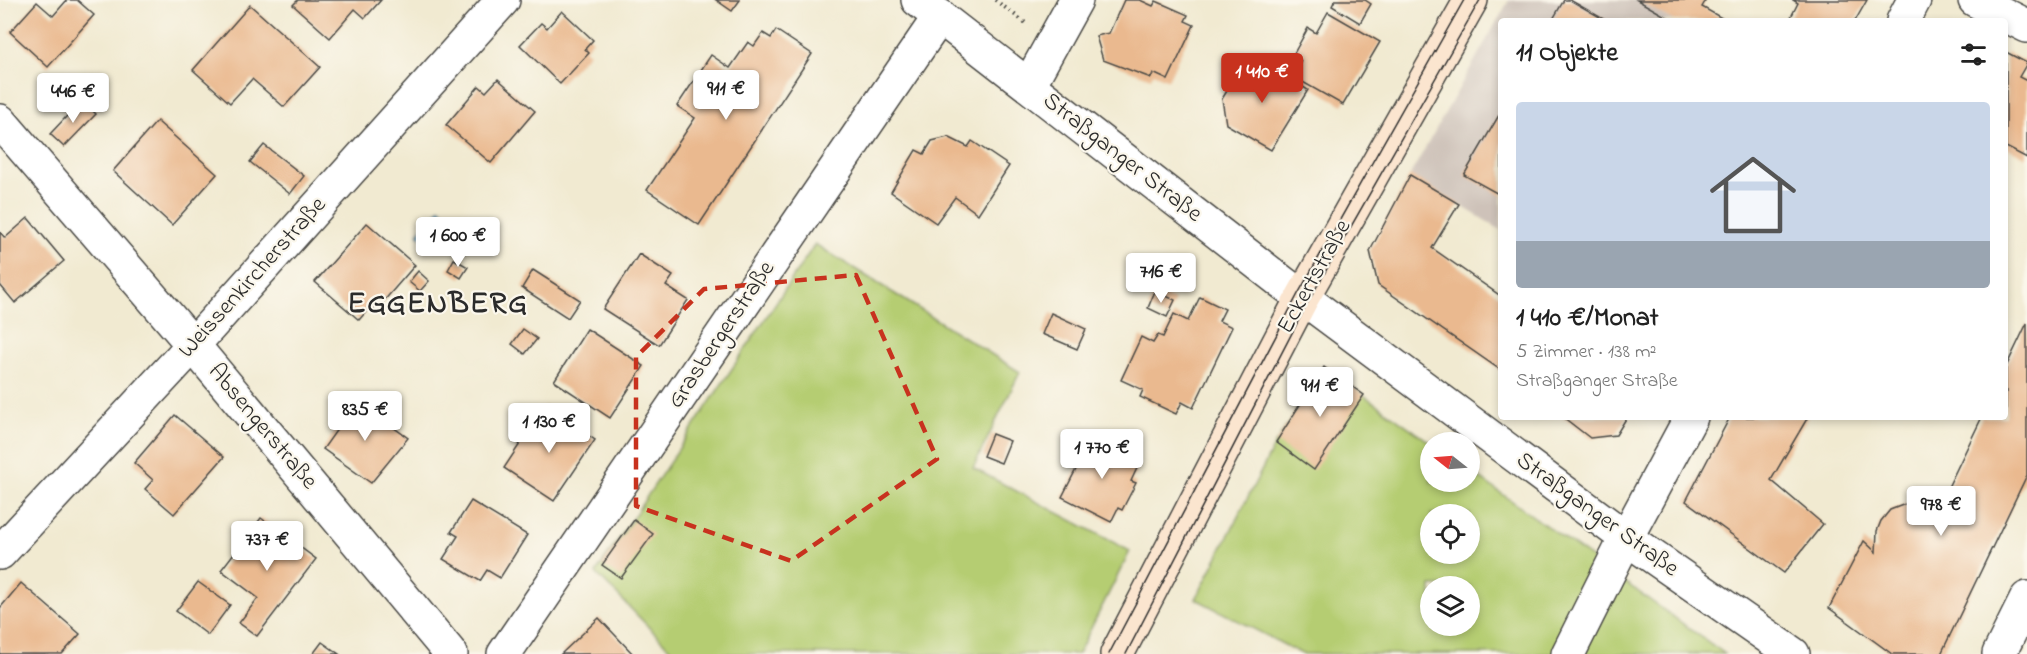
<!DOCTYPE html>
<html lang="de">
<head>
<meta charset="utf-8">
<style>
	:root { --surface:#fff; --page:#f2f2f2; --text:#222; --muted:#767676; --accent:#c8321e }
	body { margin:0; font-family:"Indie Flower",sans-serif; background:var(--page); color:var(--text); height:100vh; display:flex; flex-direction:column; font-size:22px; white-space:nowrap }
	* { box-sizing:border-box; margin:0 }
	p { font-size:20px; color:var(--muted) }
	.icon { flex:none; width:33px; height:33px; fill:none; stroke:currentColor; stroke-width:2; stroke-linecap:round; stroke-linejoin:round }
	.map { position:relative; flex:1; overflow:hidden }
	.details { position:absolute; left:1498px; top:18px; width:510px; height:402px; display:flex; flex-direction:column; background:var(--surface); border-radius:6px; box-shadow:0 3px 9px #0003 }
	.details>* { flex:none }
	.needle { width:39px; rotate:287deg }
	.controls { position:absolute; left:1420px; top:432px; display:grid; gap:12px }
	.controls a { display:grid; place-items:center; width:60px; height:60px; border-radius:50%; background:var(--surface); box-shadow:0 3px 9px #0003; font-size:30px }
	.price { position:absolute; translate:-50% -51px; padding:0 14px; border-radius:6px; background:#fff; color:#222; font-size:20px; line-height:39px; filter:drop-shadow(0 2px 3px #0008) }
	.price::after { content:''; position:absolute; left:50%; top:36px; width:18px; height:14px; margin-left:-9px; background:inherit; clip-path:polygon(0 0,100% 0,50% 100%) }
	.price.active { background:var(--accent); color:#fff }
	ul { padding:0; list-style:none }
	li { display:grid; align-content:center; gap:12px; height:318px; padding:0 18px }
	li span { display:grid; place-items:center; height:186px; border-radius:6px; color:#555 }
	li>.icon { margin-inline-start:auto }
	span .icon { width:108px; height:108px; fill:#fffc; stroke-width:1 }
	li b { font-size:26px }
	h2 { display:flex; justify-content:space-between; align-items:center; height:72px; padding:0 18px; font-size:26px }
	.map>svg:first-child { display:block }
	.industrial { fill:#cec2b9 }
	.green { fill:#b5cd72; stroke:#707c4e; stroke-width:1.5; fill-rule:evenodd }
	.water { fill:#5fb2db; stroke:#456e83; stroke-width:1.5 }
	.building { fill:#eab98f }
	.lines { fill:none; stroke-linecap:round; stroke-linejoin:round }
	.street-casing { stroke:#494844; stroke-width:36 }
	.secondary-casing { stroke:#494844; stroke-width:36 }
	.path { stroke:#494844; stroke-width:4; stroke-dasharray:1.5 4.5; stroke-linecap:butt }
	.street { stroke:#fff; stroke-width:33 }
	.secondary { stroke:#fbe5cf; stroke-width:33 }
	.tram { stroke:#2b2b2b; stroke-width:1.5 }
	.marked { fill:none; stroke:#c8321e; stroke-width:4.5; stroke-dasharray:12 8; stroke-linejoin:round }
	.labels { text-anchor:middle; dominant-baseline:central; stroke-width:4.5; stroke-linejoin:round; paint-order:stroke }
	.street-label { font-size:24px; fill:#2b2b2b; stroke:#fbf7ec }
	.district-label { font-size:30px; font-weight:bold; letter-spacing:1.5px; fill:#2b2b2b; stroke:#fbf7ec }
</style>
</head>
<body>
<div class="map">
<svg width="2027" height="654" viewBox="0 0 2027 654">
	<rect width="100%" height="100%" fill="#fbf7ec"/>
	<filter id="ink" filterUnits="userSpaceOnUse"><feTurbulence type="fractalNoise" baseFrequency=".0167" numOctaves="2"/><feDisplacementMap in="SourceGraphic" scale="12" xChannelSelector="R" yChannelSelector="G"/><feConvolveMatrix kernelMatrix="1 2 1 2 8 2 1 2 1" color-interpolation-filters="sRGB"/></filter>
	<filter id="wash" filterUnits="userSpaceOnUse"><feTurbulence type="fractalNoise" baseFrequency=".008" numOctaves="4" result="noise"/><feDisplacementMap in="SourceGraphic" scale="24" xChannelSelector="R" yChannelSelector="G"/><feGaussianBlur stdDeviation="1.35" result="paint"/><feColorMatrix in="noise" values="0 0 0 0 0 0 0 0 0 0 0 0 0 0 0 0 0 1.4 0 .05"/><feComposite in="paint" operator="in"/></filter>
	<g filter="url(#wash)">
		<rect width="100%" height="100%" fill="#f1ead1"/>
		<path class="industrial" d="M1509,0H1637L1674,21H1502L1501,230L1410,175Z"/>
		<g class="green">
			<path d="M815,244L1020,372L973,468L1130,551L1078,654H675L596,573Z"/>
			<path d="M1324,367L1431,443V482H1470V471L1725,654H1302L1196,599L1276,442ZM1431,514H1470V554H1431ZM1431,586H1470V626H1431Z"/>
		</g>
		<path class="water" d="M440,208L455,222L434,247L418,234Z"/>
		<g id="blocks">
			<g class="building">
				<path d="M67,0H77L94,15L48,67L10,32L37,2L53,16Z"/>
				<path d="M298,0H381L365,18L355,9L330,38L293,5Z"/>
				<path d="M716,0H740L732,11Z"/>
				<path d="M1124,0H1140L1153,6L1156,1L1188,15L1185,21L1194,25L1168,80L1153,73L1151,78L1103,60L1096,36L1109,33Z"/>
				<path d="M1335,0H1365L1371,4L1360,23L1332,6Z"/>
				<path d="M1564,0H1570L1607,21H1552Z"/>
				<path d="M1637,0H1706L1702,7L1727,21H1674Z"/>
				<path d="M1793,0H1867L1855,21H1789L1798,3Z"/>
				<path d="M250,5L320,67L284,107L252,79L230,103L193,70Z"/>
				<path d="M562,11L593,40L585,49L589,53L560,84L520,45L541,23L547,28Z"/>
				<path d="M1328,12L1380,42L1343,105L1292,76L1301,61L1292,57L1308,28L1316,33Z"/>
				<path d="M776,30L812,54L699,225L647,190L695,118L677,106L711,55L730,68L748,42L754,46L763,33L771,38Z"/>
				<path d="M2006,52L2027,63L2019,77L2027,81V158L2006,147Z"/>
				<path d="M1243,65L1262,75L1269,66L1308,90L1271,150L1226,124L1222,99Z"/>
				<path d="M498,79L535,111L491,163L446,125L479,86L486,92Z"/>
				<path d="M82,100L96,114L64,147L50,134Z"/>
				<path d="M1502,110V196L1464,175Z"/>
				<path d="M157,121L217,174L172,225L113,171Z"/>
				<path d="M948,137L968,147L972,141L1009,166L978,214L955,197L936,223L891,192L916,150L924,154L932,141Z"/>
				<path d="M264,145L304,176L290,194L250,162Z"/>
				<path d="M1410,175L1459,204L1432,248L1502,297V371L1378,285L1370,251Z"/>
				<path d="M28,218L64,261L15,303L0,285V232L5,238Z"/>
				<path d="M367,223L415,265L376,310L371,306L359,320L315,282Z"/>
				<path d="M639,254L673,276L666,286L688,300L659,345L603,309Z"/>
				<path d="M454,259L468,267L461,278L448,270Z"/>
				<path d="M533,270L580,300L568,318L522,288Z"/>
				<path d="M418,271L429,281L420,291L409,282Z"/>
				<path d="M1155,291L1175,300L1167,317L1148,308Z"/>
				<path d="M1200,297L1225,309L1219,321L1232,327L1193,408L1182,402L1176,414L1140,397L1143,390L1121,380L1141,337L1153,343L1158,335L1163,337L1174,314L1188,321Z"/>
				<path d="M1051,313L1086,329L1077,349L1042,334Z"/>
				<path d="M2027,323V475L1941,654H1892L1829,608L1864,541L1876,552L1877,531L1881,521L1890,510L1913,501L1925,503L1936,512L1982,417H2006V367Z"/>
				<path d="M523,329L537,339L525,354L512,344Z"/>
				<path d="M587,329L644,366L610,418L554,381Z"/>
				<path d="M1324,367L1364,395L1314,470L1276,442Z"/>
				<path d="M357,401L408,438L371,483L323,449Z"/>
				<path d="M545,406L595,440L554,501L504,468Z"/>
				<path d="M175,415L224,457L174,514L145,489L153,480L134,463Z"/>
				<path d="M1563,417H1627L1616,435L1590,438Z"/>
				<path d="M1730,417H1808L1771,480L1823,524L1784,573L1686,501Z"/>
				<path d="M992,434L1010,441L1001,463L983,456Z"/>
				<path d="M1110,437L1127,446L1121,457L1138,466L1131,481L1136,483L1122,510L1118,508L1111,522L1062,497L1090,442L1103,448Z"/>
				<path d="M471,501L527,535L500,578L487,570L480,581L443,559L458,536L451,532Z"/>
				<path d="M261,518L316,559L257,636L239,623L258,598L221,570Z"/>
				<path d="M634,520L653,534L621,578L602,565Z"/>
				<path d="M198,582L230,605L208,635L176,611Z"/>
				<path d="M21,583L80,634L62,654H0V608Z"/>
				<path d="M599,618L633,654H561Z"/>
				<path d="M322,642L339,654H313Z"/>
			</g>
		</g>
	</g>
	<g filter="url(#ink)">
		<use href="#blocks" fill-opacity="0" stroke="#494844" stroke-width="1.5"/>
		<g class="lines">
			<g class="street-casing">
				<g id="street">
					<path d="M918,0L1283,283L1626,538L1793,654"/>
					<path d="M1975,0L2027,26"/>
					<path d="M1903,21L1914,0"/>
					<path d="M1029,85L1076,0"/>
					<path d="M0,121L193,345L451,654"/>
					<path d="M0,553L193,345L503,0"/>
					<path d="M504,654L940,16"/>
					<path d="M1568,654L1626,538L1691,417"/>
					<path d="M1999,654L2027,598"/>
				</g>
			</g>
			<g class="secondary-casing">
				<path id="secondary" d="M1117,654L1302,298L1471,0"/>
			</g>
			<path class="path" d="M995,0L1027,24"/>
			<use href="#street" class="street"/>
			<use href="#secondary" class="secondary"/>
			<g class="tram">
				<path d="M1109,654L1298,294L1464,0"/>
				<path d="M1126,654L1308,302L1480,0"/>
			</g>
		</g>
	</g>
	<path class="marked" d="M856,275L937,459L791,561L636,506V357L704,289Z"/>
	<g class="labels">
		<g class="street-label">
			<text transform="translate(1122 158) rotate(38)">Straßganger Straße</text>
			<text transform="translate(1315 277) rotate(-61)">Eckertstraße</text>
			<text transform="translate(253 278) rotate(-48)">Weissenkircherstraße</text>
			<text transform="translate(722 335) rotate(-56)">Grasbergerstraße</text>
			<text transform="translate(262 427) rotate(50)">Absengerstraße</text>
			<text transform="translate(1597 515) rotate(36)">Straßganger Straße</text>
		</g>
		<g class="district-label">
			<text x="438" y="305">EGGENBERG</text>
		</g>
	</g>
</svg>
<div class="controls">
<a><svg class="needle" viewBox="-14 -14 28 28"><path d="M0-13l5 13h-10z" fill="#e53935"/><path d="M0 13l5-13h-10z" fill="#767676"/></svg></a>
<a><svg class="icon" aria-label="locate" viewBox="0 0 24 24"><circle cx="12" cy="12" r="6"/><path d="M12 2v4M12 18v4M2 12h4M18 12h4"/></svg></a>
<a><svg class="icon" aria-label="layers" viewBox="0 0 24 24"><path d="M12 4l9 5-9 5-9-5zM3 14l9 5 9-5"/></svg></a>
</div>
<b class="price active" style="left:1262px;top:104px">1 410 €</b>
<b class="price" style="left:726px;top:121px">911 €</b>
<b class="price" style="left:73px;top:124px">446 €</b>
<b class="price" style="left:458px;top:268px">1 600 €</b>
<b class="price" style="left:1161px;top:304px">716 €</b>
<b class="price" style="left:1320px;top:418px">911 €</b>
<b class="price" style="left:365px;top:442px">835 €</b>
<b class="price" style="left:549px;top:454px">1 130 €</b>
<b class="price" style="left:1102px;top:480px">1 770 €</b>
<b class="price" style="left:1941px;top:537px">978 €</b>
<b class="price" style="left:267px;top:572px">737 €</b>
<section class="details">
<h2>11 Objekte<svg class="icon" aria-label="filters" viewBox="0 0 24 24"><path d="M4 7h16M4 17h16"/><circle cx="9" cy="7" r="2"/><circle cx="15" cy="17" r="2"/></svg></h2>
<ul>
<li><span style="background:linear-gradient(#c9d6e8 75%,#9aa5b1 0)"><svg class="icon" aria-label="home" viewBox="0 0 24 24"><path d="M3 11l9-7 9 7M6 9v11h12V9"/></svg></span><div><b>1 410 €/Monat</b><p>5 Zimmer · 138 m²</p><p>Straßganger Straße</p></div></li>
</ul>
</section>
</div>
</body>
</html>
